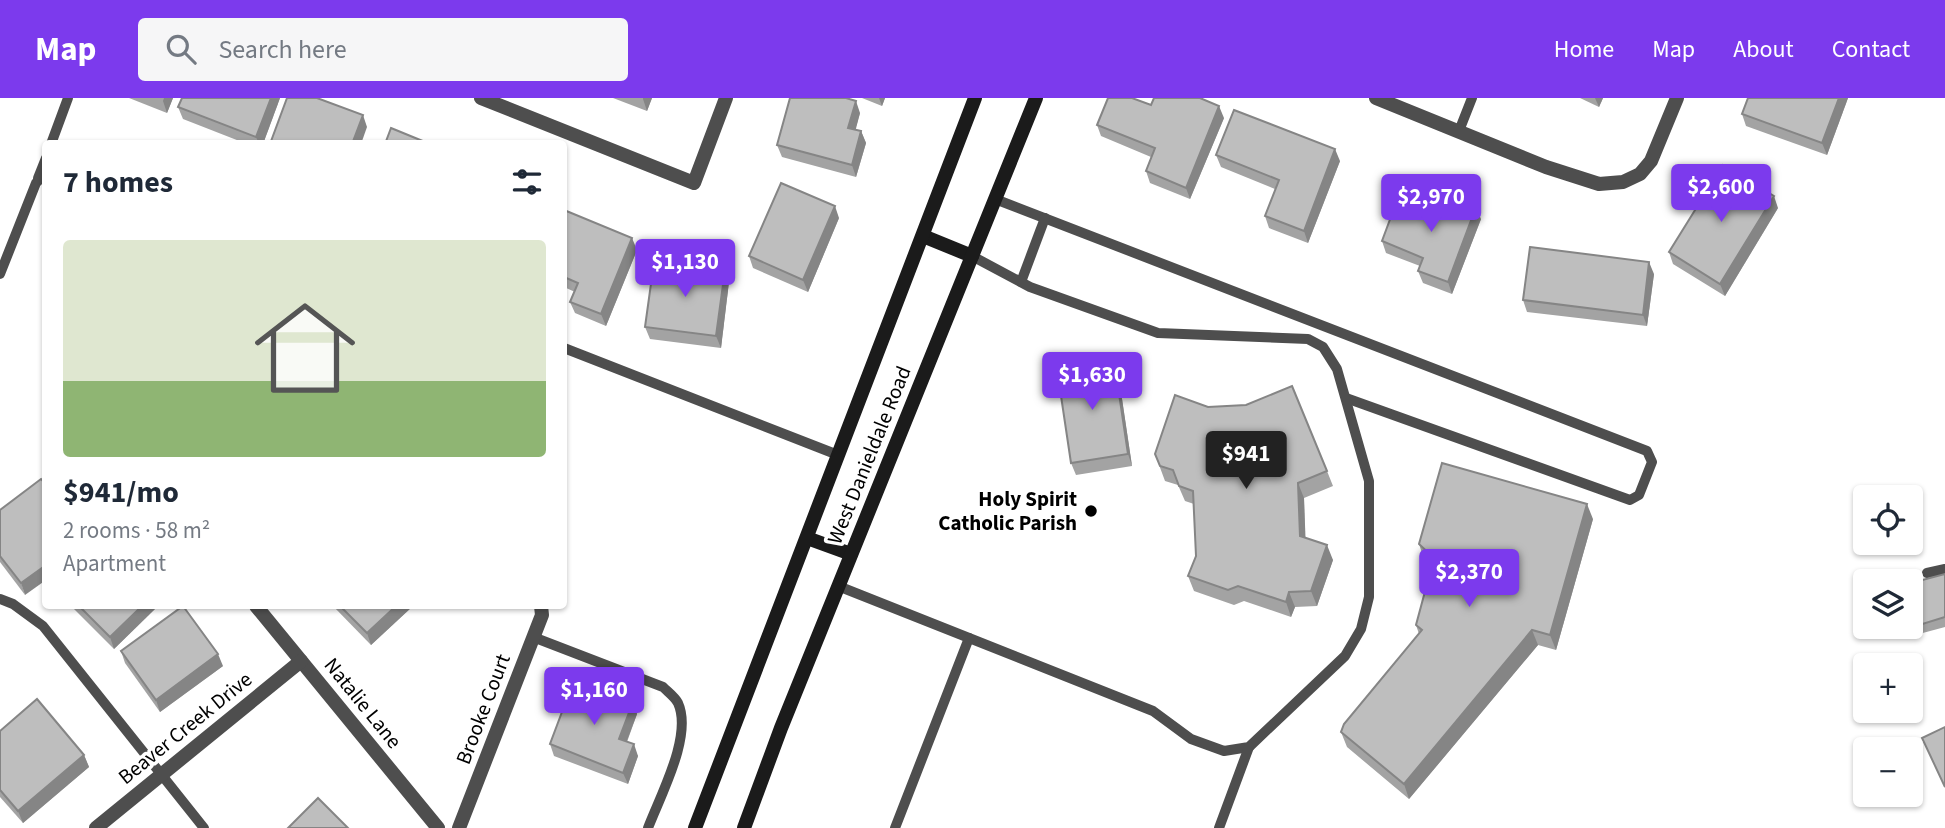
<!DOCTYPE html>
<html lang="en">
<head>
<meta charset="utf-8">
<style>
	:root { --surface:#fff; --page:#f6f6f7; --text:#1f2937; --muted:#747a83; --line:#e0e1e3; --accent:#7c3aed }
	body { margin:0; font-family:"Source Sans 3",sans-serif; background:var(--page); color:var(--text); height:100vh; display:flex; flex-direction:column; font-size:26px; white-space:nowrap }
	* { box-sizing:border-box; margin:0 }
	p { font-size:23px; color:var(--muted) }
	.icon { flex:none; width:38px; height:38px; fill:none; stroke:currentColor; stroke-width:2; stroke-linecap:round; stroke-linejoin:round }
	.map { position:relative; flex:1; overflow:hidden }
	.side { position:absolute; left:42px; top:42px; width:525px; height:469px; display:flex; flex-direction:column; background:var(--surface); border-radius:7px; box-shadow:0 2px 5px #0004 }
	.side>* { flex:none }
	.fabs { position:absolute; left:1853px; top:387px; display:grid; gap:14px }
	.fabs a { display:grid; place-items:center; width:70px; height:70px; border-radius:7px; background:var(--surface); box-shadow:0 2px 5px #0004; font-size:35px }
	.price { position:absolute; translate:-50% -60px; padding:0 16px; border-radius:7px; background:var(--accent); color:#fff; font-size:23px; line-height:46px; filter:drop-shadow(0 2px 4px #0008) }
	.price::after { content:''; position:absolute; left:50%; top:42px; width:21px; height:16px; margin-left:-10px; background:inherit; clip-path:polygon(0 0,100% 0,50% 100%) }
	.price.current { background:#222; color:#fff }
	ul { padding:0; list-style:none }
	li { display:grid; align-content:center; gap:14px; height:371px; padding:0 21px }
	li+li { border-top:2px solid var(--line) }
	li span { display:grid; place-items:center; height:217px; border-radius:7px; color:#555 }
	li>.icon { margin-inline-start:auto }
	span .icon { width:126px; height:126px; fill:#fffc; stroke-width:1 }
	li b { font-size:30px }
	h2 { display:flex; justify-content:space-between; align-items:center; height:84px; padding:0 21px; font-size:30px }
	header { display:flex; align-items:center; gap:42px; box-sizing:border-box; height:98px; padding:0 35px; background:var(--accent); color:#fff }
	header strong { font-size:33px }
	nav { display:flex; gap:38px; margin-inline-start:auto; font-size:24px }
	.search { width:490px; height:63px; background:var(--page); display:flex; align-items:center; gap:18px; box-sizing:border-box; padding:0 24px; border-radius:7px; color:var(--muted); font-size:26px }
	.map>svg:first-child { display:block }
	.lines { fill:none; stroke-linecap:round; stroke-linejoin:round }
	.service { stroke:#4e4e4e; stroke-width:10 }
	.minor { stroke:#4e4e4e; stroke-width:14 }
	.secondary { stroke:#1b1b1b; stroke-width:14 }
	.wall { fill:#a3a3a3 }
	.shaded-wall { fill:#858585 }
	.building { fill:#bebebe; stroke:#858585; stroke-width:2 }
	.poi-dot { fill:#000; stroke:#fff; stroke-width:2.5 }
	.labels { text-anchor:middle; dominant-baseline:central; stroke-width:7; stroke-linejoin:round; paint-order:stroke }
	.street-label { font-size:21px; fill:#000; stroke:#fff }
	.poi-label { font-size:21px; font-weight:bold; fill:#000; stroke:#fff; text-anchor:end }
</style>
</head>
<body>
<header>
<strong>Map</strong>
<div class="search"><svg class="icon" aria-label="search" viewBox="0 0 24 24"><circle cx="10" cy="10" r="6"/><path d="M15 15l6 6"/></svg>Search here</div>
<nav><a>Home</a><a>Map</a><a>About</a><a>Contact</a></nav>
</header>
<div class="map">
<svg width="1945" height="730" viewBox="0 0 1945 730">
	<rect width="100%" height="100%" fill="#fff"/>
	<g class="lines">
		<g class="service">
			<path d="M1459,33L1472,0"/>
			<path d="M51,46L68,0"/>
			<path d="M38,80L46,60"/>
			<path d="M995,101L1647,353L1652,364L1639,397L1630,402L1346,300"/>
			<path d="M0,176L36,85L46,75"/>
			<path d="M1021,184L1045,120"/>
			<path d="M564,250L838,357"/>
			<path d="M1927,475L1945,471"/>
			<path d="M838,488L1153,613L1191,641L1224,653L1249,649L1345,558L1361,531L1369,499V383L1337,271L1323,249L1308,241L1158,235L1030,189L972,158"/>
			<path d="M0,501L13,506L43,528L204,730"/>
			<path d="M533,539L663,589C668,594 675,599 678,605C693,638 660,698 648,730"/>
			<path d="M895,730L969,540"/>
			<path d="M1219,730L1249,649"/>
		</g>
		<g class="minor">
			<path d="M481,0L694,85L726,0"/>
			<path d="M1376,0L1546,69L1599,86L1623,84L1640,76L1651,63L1677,0"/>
			<path d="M256,508L438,730"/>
			<path d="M96,730L301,563"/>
			<path d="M459,730L542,517L541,508"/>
		</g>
		<g class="secondary">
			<path d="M923,138L972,158"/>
			<path d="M807,440L851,456"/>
			<path d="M695,730L975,0"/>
			<path d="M744,730L781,630L1036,0"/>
		</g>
	</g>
	<g class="wall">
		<path d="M129,0H173L167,15Z"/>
		<path d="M182,0H280L263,46H247L183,21L178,9Z"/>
		<path d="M613,0H652L647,13Z"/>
		<path d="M862,0H885L882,8Z"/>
		<path d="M1580,0H1603L1599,9Z"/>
		<path d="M1848,0L1827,57L1746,28L1742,16Z"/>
		<path d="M860,15L855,32L861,33L866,45L856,79L782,59L777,47Z"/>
		<path d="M1224,20L1190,101L1150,85L1146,73L1151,59L1101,38L1097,27Z"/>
		<path d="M1216,57L1340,63L1308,145L1269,130L1265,118L1275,91L1221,69Z"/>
		<path d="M1778,110L1725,198L1673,166L1669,154Z"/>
		<path d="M564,112L637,152L606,228L575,215L570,204L575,194L564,189Z"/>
		<path d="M1440,116L1481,121L1452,196L1423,185L1418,173L1420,168L1386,155L1382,143Z"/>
		<path d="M839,120L808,194L753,170L749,158Z"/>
		<path d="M1654,176L1647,228L1527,214L1523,202Z"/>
		<path d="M729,184L721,250L650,241L645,229Z"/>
		<path d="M1114,262L1118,274L1132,368L1076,377L1071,365Z"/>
		<path d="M1155,356L1327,373L1333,388L1304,400L1305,440L1333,462L1317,508L1295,509L1291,519L1244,503L1234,507L1194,493L1188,478L1196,458L1194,406L1185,403L1178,387L1165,383Z"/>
		<path d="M0,412L25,497L0,464Z"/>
		<path d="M1593,421L1556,552L1538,547L1409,701L1347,649L1341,634L1419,536L1416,527L1432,468L1424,461L1419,446Z"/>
		<path d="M1945,476V529L1919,536L1916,528Z"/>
		<path d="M71,508H158L114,551Z"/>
		<path d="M333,508H413L371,547Z"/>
		<path d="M121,553L223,568L160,614L125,565Z"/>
		<path d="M633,604L637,616L627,644L638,658L628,686L554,658L550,646Z"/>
		<path d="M0,633L84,657L89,669L23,725L0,699Z"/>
	</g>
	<g class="shaded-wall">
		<path d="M164,0H173L167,15L163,3Z"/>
		<path d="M271,0H280L263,46H259L256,39Z"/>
		<path d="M643,0H652L647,13L643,1Z"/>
		<path d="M879,0H885L882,8Z"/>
		<path d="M1595,0H1603L1599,9Z"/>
		<path d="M1839,0H1848L1827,57L1822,45Z"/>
		<path d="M856,3L860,15L853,42L848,30Z"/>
		<path d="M1219,8L1224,20L1190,101L1186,90Z"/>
		<path d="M363,17L367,29L361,46H352Z"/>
		<path d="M861,33L866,45L856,79L852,67Z"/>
		<path d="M1335,51L1340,63L1308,145L1304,133Z"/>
		<path d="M1774,98L1778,110L1725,198L1720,186Z"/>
		<path d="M835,108L839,120L808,194L803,182Z"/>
		<path d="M1476,109L1481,121L1452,196L1448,184Z"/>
		<path d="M632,140L637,152L606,228L601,216Z"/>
		<path d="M1649,164L1654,176L1647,228L1643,217Z"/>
		<path d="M725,172L729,184L721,250L716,238Z"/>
		<path d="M1114,262L1118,274L1132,368L1128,356Z"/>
		<path d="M1298,385L1304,400L1306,453L1300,438Z"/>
		<path d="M1587,406L1593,421L1556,552L1550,537Z"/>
		<path d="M1327,447L1333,462L1317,508L1311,493Z"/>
		<path d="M46,467V482L25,497L21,485Z"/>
		<path d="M1289,494L1295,509L1291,519L1286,504Z"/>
		<path d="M142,508H158L114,551L110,539Z"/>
		<path d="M396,508H413L371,547L367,535Z"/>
		<path d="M1532,532L1538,547L1409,701L1404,686Z"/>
		<path d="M218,556L223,568L160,614L156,602Z"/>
		<path d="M633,604L637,616L623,653L619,641Z"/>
		<path d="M634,646L638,658L628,686L623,675Z"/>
		<path d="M84,657L89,669L23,725L18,713Z"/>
	</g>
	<g class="building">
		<path d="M182,0H271L256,39L178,9Z"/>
		<path d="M287,0H317L363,17L352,46H270Z"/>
		<path d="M790,0H846L856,3L848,30L861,33L852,67L777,47Z"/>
		<path d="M1108,0H1132L1151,7L1154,0H1200L1219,8L1186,90L1146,73L1155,50L1097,27Z"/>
		<path d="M1748,0H1839L1822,45L1742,16Z"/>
		<path d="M1234,12L1335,51L1304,133L1265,118L1279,82L1216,57Z"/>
		<path d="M391,30L430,46H385Z"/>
		<path d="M1723,67L1774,98L1720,186L1669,154Z"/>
		<path d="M781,85L835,108L803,182L749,158Z"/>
		<path d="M1447,98L1476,109L1448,184L1418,173L1423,160L1382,143L1398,100L1440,116Z"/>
		<path d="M564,112L632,140L601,216L570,204L578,185L564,179Z"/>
		<path d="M1530,149L1649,164L1643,217L1523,202Z"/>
		<path d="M654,164L725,172L716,238L645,229Z"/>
		<path d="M1114,262L1128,356L1071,365L1057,271Z"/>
		<path d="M1292,288L1327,373L1298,385L1300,438L1327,447L1311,493L1289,494L1286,504L1238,488L1228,492L1188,478L1196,458L1193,393L1179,388L1173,372L1160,368L1155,356L1175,297L1208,309L1246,307Z"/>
		<path d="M1442,365L1587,406L1550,537L1532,532L1404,686L1341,634L1344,626L1422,532L1416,527L1434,460L1419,446Z"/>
		<path d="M41,381L46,386V467L21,485L0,458V412Z"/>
		<path d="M1945,476V519L1916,528L1911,508V485Z"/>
		<path d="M79,508H142L110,539Z"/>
		<path d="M183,508L218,556L156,602L121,553Z"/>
		<path d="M340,508H396L367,535Z"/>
		<path d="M574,582L633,604L619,641L634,646L623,675L550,646Z"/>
		<path d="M37,601L84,657L18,713L0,692V633Z"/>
		<path d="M1945,629V689L1922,640Z"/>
		<path d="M318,700L348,730H288Z"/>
	</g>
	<circle class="poi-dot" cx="1091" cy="413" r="7"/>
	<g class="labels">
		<g class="street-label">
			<text transform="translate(869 357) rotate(-68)">West Danieldale Road</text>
			<text transform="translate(363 605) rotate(51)">Natalie Lane</text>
			<text transform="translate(483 611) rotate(-69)">Brooke Court</text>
			<text transform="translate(185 630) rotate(-39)">Beaver Creek Drive</text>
		</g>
		<g class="poi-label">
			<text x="1077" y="401">Holy Spirit<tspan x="1077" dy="24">Catholic Parish</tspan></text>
		</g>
	</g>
</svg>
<div class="fabs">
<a><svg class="icon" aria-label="locate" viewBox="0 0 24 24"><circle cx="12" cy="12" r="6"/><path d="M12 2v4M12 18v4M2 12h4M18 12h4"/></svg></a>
<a><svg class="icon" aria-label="layers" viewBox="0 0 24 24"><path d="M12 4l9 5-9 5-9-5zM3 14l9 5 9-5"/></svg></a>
<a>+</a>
<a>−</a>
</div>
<b class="price" style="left:1721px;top:126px">$2,600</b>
<b class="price" style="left:1431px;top:136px">$2,970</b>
<b class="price" style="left:685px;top:201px">$1,130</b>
<b class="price" style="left:1092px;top:314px">$1,630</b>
<b class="price current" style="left:1246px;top:393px">$941</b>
<b class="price" style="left:1469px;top:511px">$2,370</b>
<b class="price" style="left:594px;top:629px">$1,160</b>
<section class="side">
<h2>7 homes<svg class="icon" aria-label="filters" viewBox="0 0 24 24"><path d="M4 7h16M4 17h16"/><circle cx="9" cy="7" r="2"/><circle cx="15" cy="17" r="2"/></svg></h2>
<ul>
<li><span style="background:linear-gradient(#dfe7d0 65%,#8fb573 0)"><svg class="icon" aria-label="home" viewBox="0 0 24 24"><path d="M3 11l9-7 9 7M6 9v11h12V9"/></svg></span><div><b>$941/mo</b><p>2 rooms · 58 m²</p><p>Apartment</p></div></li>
</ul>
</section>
</div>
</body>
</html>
